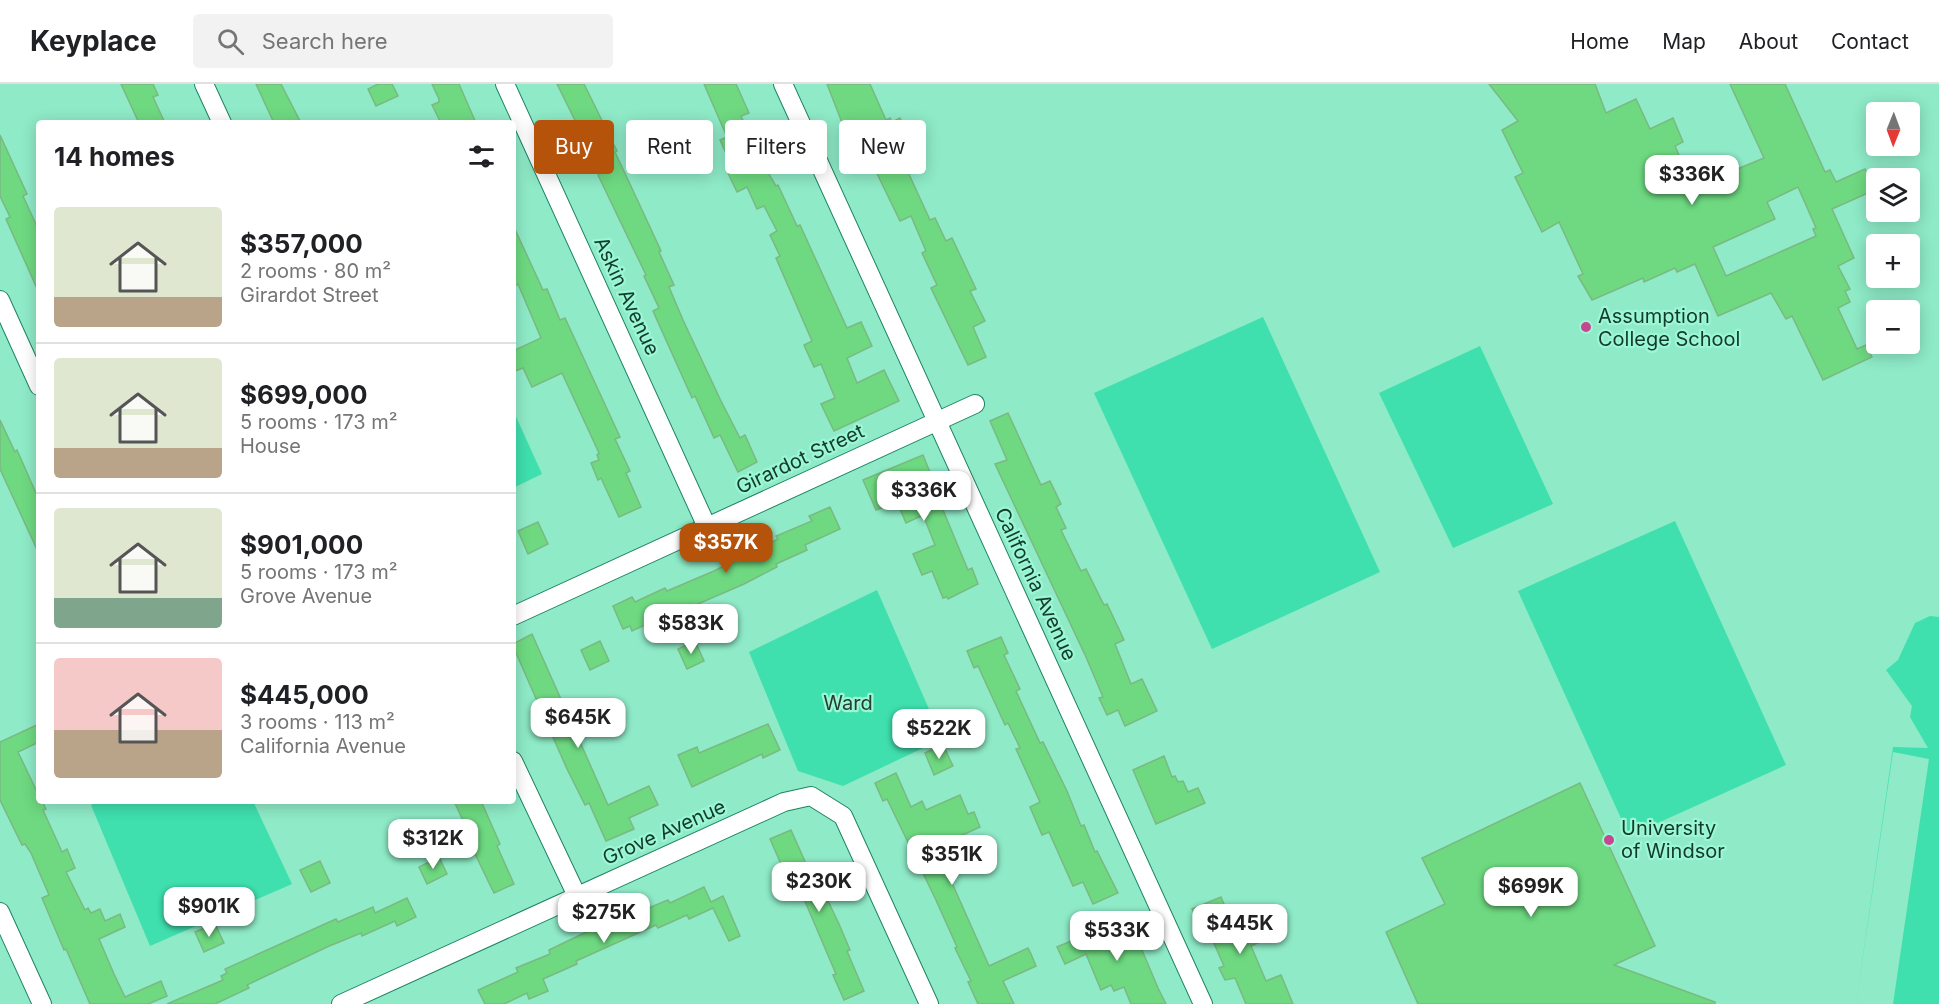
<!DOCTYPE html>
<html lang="en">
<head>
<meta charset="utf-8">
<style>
	:root { --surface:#fff; --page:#f2f2f2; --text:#202124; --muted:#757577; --line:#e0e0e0; --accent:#b45309 }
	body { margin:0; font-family:Inter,sans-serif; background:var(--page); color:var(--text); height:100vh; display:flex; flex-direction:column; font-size:22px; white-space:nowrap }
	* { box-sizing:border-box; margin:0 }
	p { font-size:20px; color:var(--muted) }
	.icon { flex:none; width:33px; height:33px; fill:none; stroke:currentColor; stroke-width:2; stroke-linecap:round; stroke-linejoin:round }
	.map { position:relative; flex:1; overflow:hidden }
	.panel { position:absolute; left:36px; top:36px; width:480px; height:684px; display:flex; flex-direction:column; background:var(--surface); border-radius:6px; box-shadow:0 3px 15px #0003 }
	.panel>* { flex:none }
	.banner { position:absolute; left:534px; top:36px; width:570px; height:54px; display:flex; gap:12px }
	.needle { width:39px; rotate:181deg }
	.controls { position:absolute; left:1866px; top:18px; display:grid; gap:12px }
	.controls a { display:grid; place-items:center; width:54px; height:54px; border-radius:6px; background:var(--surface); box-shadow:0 3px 15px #0003; font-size:30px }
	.price { position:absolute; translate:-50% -51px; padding:0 14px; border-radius:12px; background:#fff; color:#222; font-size:20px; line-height:39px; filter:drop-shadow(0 2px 3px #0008) }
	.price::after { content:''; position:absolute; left:50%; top:36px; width:18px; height:14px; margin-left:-9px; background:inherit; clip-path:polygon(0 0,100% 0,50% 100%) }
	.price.current { background:var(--accent); color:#fff }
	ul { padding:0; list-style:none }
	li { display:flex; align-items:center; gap:18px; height:150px; padding:0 18px }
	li+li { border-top:2px solid var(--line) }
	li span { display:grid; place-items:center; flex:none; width:168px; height:120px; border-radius:6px; color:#555 }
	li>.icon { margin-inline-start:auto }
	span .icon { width:72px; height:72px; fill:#fffc; stroke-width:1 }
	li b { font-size:26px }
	h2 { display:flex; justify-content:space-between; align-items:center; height:72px; padding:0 18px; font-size:26px }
	.tag { padding:0 21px; border-radius:6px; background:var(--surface); box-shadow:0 3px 15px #0003; font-size:21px; line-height:54px }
	.tag.current { background:var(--accent); color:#fff }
	header { display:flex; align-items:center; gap:36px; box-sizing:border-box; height:84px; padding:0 30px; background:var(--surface); border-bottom:2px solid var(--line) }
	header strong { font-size:28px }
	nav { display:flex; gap:33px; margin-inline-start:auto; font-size:21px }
	.search { width:420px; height:54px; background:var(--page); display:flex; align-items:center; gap:15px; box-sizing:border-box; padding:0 21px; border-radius:6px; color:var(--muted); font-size:22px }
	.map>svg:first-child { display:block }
	.green { fill:#3fdfae }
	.building { fill:#6ed981; stroke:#7ab982; stroke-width:1.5; fill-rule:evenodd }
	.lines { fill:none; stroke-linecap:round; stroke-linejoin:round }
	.minor-casing { stroke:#1e8365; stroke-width:20 }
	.minor { stroke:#fff; stroke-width:18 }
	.poi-dot { fill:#c64691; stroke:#9bf7d4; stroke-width:2 }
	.labels { text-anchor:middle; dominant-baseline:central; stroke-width:4.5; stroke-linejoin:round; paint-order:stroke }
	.street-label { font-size:20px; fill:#133b2d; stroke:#9bf7d4 }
	.poi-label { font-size:20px; fill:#133b2d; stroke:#9bf7d4; text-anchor:start }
	.park-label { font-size:20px; fill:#233e34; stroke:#9bf7d4 }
</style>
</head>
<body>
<header>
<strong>Keyplace</strong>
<div class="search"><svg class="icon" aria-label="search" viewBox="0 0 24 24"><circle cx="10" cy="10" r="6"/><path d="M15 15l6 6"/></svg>Search here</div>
<nav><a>Home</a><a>Map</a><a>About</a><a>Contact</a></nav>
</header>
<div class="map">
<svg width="1939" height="920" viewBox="0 0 1939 920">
	<rect width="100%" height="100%" fill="#8eeac7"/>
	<g class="green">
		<path d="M1263,233L1380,488L1212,565L1094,309Z"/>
		<path d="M1480,262L1553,420L1453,464L1379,309Z"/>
		<path d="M513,326L542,390L513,404Z"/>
		<path d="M1675,437L1786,681L1629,752L1518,507Z"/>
		<path d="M877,506L942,655L843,702L798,687L749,568Z"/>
		<path d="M1930,532L1939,533V920H1893L1929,675L1893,668L1856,920L1893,663L1928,664L1910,633L1912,622L1886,586L1898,576L1915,539Z"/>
		<path d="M98,717H253L292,800L150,862L91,721Z"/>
	</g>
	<g class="building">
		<path d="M121,0H153L158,11L153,13L165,39H139Z"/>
		<path d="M256,0H281L301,39H274Z"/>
		<path d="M378,0H392L398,12L376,22L368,5Z"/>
		<path d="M432,0H459L476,39H441L432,21L439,18V15Z"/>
		<path d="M557,0H584L617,67L615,68L630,100L661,167L659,168L674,201L669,203L683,236L721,317L740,354L745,351L757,378L738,388L720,351L714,354L695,312L692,314L653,227L659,224L644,192L646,191L598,91L601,89Z"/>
		<path d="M704,0H736L749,29L741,32L767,87L776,102L778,101L797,142L800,141L847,244L861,238L872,262L847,274L857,299L884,286L899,317L834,347L821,320L835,314L821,280L814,283L804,261L812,257L776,174L780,172L770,151L777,147L764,122L757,125L747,103L737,108L728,89L734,87L720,56L727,53Z"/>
		<path d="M827,0H870L886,36L890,34L892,38L900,34L906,48L899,51L914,85L908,88L930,136L935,134L946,157L952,154L976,205L970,207L985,237L973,243L986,273L968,281L931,204L937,201L922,169L926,167L911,132L900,137L867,69L860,72L846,40L843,41Z"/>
		<path d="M1489,0H1595L1606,29L1636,15L1650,45L1673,34L1683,58L1675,62L1690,96L1703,91L1706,98L1764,74L1730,0H1785L1825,88L1830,86L1836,98L1865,85L1875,106L1832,125L1854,174L1838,182L1850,205L1845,207L1850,218L1838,224L1857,265L1866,261L1872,273L1823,296L1792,232L1786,235L1771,209L1718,232L1695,180L1677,188L1675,184L1644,198L1643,194L1592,216L1578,192L1583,190L1559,138L1542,148L1515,93L1523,89L1502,46L1518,37ZM1798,103L1816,144L1813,145L1816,152L1726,192L1713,163L1775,135L1767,118Z"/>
		<path d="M0,51L27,110L23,112L39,147V209L6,135L10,133L0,112Z"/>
		<path d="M513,141L543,206L547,205L560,236L565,234L620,353L615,355L630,387L626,389L641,423L619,433L601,394L598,396L591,379L599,376L597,371L599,369L562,289L532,303L523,284L513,288V267L541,254L518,200L513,203Z"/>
		<path d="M1008,329L1041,401L1050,397L1061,420L1056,423L1066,444L1061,446L1081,487L1086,485L1104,521L1107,520L1124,556L1115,560L1131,600L1142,595L1157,627L1125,642L1118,626L1107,631L1099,614L1103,613L1086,573L995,380L1007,376L990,337Z"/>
		<path d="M0,336L15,368L17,366L39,416V470L0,385Z"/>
		<path d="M923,371L935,401L933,402L968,486L972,484L978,500L948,515L947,513L943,514L932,487L922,491L913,470L935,461L923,431L906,439L897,418L876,426L863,396Z"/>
		<path d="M830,423L840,445L805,461L807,466L776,480L777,483L744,500L691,523L690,520L632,547L630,542L623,545L613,522L632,513L635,518L665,504L667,507L714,487L778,455L776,452L812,437L809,432Z"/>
		<path d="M538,438L548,460L528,470L518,447Z"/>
		<path d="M532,550L608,721L649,702L658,721L629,734L634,745L606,757L589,719L585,721L567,685L513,562V560Z"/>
		<path d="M1001,553L1008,569L1004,571L1020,605L1016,607L1040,659L1043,658L1067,707L1081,742L1084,741L1095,768L1097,767L1118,809L1093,820L1083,798L1073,802L1049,748L1042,751L1030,723L1040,718L1016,665L1020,664L1008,639L1005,641L978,582L974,584L967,567Z"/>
		<path d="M600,557L609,577L590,586L581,566Z"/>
		<path d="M695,557L704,577L687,585L678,565Z"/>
		<path d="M39,640V658L18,668L39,712V717H42L46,725L43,726L62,768L67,765L75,784L66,788L85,826L88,824L91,829L100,825L105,837L120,830L125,843L99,855L114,890L125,913L161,897L167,912L148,920H90L66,865L64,866L42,814L49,811L31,769L25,760L22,761L0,716V658Z"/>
		<path d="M768,640L780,666L763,674L762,670L692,703L678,671L697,663L699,669Z"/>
		<path d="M943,661L953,682L934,691L925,669Z"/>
		<path d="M1164,672L1172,693L1175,692L1178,698L1183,697L1188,708L1198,704L1205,719L1156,740L1133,686Z"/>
		<path d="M896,689L911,723L922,717L926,726L960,711L968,730L974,728L980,743L936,763L989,882L1028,864L1031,870L1036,882L1003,897L1014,920H978L968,898L971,897L955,864L957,863L935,814L887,715L883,717L875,699Z"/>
		<path d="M1580,699L1655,862L1614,881L1715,918V920H1418L1386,848L1445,820L1422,774Z"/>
		<path d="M454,717H481L500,760L497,762L514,800L494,809L475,770L470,772L463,758L471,754Z"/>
		<path d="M791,746L807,782L811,781L839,840L850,866L847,867L864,907L844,916L833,891L836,890L801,808L798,809L784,779L781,780L770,755Z"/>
		<path d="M439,773L447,790L427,800L419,783Z"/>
		<path d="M320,777L330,799L311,808L300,786Z"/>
		<path d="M704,803L711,818L723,812L740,852L729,857L713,824L689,835L687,831L658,844L656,841L576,877L577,880L543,895L548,907L529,915L527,909L504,920H485L478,906L518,888L516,884L550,870L549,866L632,826L634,830L668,816L670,819Z"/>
		<path d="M1221,813L1229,832L1234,830L1242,849L1257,842L1264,856L1251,862L1266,897L1281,891L1293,920H1246L1235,894L1225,896L1219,884L1224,882L1212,855L1208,856L1192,825Z"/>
		<path d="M407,814L416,833L397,842L395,837L362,852L361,849L327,863L247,901L249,904L215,920H167L223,896L221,892L227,889L225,885L336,835L338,838L373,823L375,829Z"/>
		<path d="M1128,833L1158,904L1166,920H1131L1124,903L1114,907L1111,901L1101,906L1086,870L1065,880L1057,863Z"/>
		<path d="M215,840L224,859L204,868L195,848Z"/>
	</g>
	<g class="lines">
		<g class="minor-casing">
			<g id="minor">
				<path d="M204,0L222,39"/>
				<path d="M505,0L707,443"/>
				<path d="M783,0L1203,920"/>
				<path d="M0,216L39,302"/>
				<path d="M513,532L975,320"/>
				<path d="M513,677L577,812"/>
				<path d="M0,828L42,920"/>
				<path d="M341,920L784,718L811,712L843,732L929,920"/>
			</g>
		</g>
		<use href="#minor" class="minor"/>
	</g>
	<g class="poi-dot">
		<circle cx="1586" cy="243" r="6"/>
		<circle cx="1609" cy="756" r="6"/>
	</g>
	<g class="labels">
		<g class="street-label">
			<text transform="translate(627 212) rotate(65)">Askin Avenue</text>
			<text transform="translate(800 375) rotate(-25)">Girardot Street</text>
			<text transform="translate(1036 500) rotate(65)">California Avenue</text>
			<text transform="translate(664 748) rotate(-24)">Grove Avenue</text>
		</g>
		<g class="poi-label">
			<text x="1598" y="232">Assumption<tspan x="1598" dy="23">College School</tspan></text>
			<text x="1621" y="744">University<tspan x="1621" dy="23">of Windsor</tspan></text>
		</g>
		<g class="park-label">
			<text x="848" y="619">Ward</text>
		</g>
	</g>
</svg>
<div class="controls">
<a><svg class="needle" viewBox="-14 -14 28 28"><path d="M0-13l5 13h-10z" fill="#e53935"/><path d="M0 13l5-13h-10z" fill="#757577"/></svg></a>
<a><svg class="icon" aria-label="layers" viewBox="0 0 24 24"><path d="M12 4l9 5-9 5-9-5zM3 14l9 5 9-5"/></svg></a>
<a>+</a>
<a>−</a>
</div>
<b class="price" style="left:1692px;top:122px">$336K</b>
<b class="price" style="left:924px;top:438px">$336K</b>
<b class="price current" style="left:726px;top:490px">$357K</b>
<b class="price" style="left:691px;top:571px">$583K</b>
<b class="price" style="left:578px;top:665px">$645K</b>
<b class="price" style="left:939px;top:676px">$522K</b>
<b class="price" style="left:433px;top:786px">$312K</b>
<b class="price" style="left:952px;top:802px">$351K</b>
<b class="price" style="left:819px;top:829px">$230K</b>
<b class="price" style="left:1531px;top:834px">$699K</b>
<b class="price" style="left:209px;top:854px">$901K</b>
<b class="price" style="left:604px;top:860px">$275K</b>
<b class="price" style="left:1240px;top:871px">$445K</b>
<b class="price" style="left:1117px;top:878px">$533K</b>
<div class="banner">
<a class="tag current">Buy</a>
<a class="tag">Rent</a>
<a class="tag">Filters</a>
<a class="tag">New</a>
</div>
<section class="panel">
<h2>14 homes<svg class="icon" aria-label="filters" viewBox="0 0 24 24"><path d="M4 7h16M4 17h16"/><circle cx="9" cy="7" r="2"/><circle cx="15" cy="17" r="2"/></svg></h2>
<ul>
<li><span style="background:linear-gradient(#dfe7d0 75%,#b9a48a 0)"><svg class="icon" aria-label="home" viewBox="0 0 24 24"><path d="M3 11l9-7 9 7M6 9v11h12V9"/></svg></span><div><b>$357,000</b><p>2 rooms · 80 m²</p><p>Girardot Street</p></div></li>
<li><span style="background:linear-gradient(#dfe7d0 75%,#b9a48a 0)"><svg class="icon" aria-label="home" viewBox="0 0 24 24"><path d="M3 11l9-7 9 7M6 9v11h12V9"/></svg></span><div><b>$699,000</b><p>5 rooms · 173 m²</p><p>House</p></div></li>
<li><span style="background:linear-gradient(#dfe7d0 75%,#7fa58c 0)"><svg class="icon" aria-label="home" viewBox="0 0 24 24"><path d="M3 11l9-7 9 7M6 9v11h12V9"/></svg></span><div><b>$901,000</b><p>5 rooms · 173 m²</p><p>Grove Avenue</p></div></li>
<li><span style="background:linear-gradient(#f6c9c9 60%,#b9a48a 0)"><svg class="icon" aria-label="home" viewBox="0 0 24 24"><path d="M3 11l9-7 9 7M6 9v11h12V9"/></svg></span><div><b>$445,000</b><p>3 rooms · 113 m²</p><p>California Avenue</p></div></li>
</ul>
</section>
</div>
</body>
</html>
